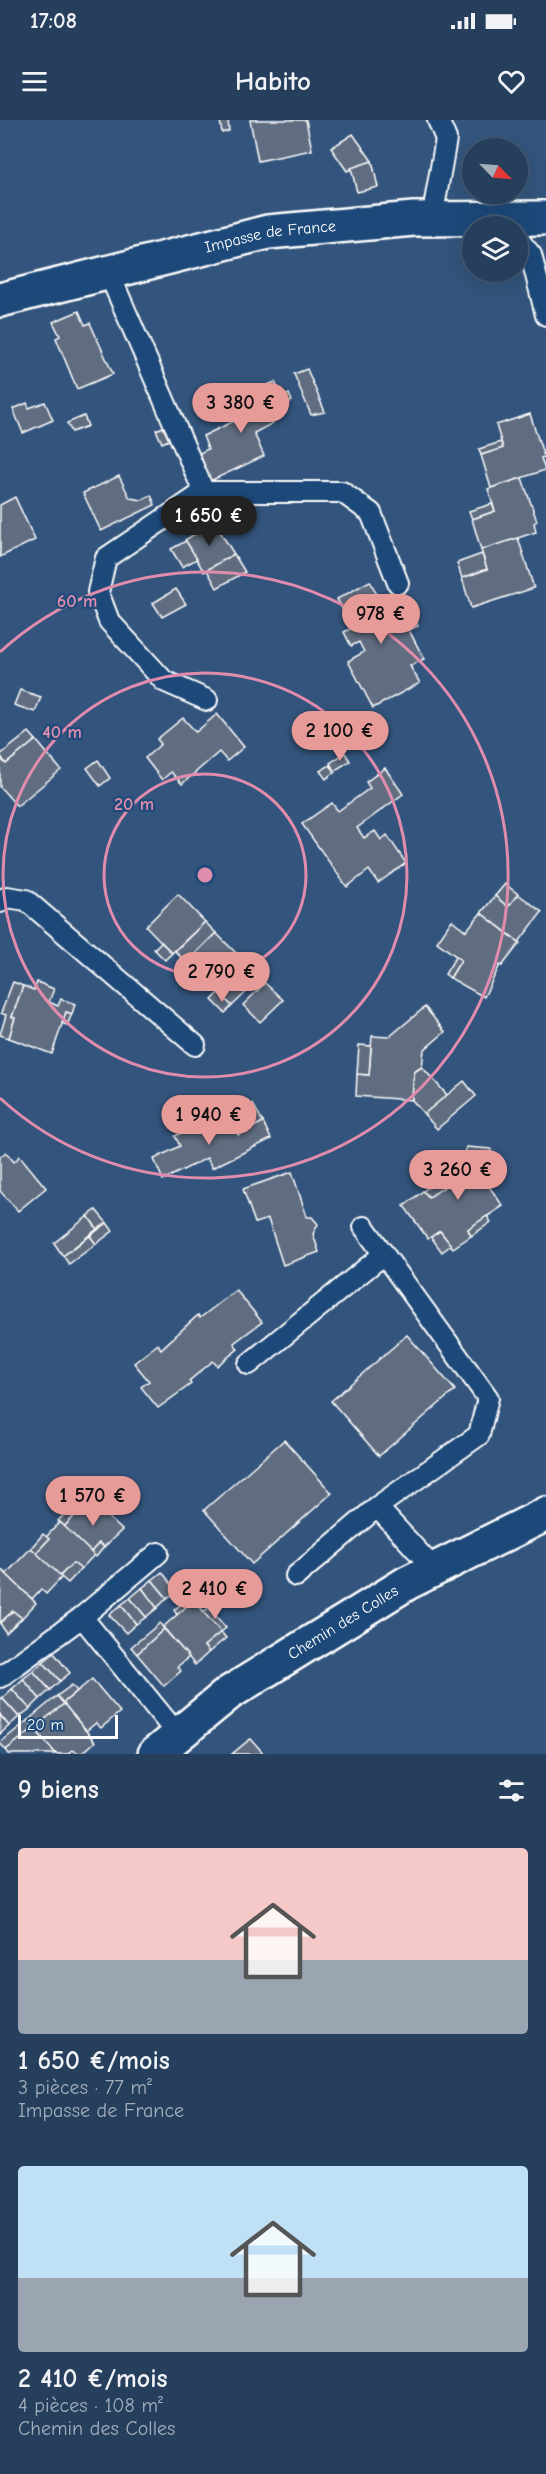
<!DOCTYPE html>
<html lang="fr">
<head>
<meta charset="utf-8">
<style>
	:root { --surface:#263f5d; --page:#324a66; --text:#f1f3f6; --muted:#a4afbc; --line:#425872; --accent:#e69b98 }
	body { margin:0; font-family:"Comic Neue",sans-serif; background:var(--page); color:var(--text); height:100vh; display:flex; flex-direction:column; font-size:22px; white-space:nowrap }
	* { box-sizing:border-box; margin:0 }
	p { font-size:20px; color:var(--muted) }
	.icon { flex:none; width:33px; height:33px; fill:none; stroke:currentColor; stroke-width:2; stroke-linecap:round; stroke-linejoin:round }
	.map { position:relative; height:1634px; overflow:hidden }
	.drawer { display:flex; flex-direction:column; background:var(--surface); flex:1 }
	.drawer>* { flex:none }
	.needle { width:39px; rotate:115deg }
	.fabs { position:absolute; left:462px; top:18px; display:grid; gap:12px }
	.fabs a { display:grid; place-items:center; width:66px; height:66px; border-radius:50%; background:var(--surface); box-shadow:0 6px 24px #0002,0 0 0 2px var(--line); font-size:30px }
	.scale { position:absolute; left:18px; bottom:15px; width:100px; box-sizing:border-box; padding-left:6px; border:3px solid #fff; border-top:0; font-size:16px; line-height:21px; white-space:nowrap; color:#fff; -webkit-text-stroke:4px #1f4a7a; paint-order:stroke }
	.price { position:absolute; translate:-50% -51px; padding:0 14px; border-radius:21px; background:var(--accent); color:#111; font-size:20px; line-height:39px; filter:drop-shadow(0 2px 3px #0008) }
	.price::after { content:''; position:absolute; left:50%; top:36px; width:18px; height:14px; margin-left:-9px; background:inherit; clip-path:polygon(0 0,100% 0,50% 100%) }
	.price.on { background:#222; color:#fff }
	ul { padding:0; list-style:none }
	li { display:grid; align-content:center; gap:12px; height:318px; padding:0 18px }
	li span { display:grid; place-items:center; height:186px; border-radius:6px; color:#555 }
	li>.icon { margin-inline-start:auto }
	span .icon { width:108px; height:108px; fill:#fffc; stroke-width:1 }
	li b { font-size:26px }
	h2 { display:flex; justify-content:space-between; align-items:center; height:72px; padding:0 18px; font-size:26px }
	.status { display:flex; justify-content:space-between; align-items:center; height:42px; padding:0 30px; background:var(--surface); direction:ltr }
	.status svg { height:16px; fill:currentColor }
	header { display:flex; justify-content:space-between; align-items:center; height:78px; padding:0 18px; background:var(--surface); font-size:27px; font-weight:600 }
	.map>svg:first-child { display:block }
	.building { fill:#616d80; stroke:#fff; stroke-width:1.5 }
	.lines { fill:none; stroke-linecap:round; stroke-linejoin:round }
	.service-casing { stroke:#fff; stroke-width:24 }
	.minor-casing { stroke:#fff; stroke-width:38 }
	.service { stroke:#1f4a7a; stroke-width:20 }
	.minor { stroke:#1f4a7a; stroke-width:33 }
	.ring { fill:none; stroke:#e08cad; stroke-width:3 }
	.labels { text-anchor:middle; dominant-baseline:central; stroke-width:4.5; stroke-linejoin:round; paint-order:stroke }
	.street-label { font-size:16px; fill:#fff; stroke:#1f4a7a }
	.centre { fill:#e08cad; stroke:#1f4a7a; stroke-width:3 }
	.ring-label { font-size:18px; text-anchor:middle; font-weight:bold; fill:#e08cad; stroke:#1f4a7a; stroke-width:4.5; stroke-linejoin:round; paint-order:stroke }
</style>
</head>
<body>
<div class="status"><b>17:08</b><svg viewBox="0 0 49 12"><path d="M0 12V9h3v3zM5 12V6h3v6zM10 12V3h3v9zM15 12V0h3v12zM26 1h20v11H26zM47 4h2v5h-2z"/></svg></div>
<header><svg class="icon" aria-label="menu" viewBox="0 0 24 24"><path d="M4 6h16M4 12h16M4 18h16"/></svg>Habito<svg class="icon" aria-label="heart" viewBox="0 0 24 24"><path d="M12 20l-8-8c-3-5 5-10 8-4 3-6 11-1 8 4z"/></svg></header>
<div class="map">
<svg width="546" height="1634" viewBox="0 0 546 1634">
	<rect width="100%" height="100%" fill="#33547c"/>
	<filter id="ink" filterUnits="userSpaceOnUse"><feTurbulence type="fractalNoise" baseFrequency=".0167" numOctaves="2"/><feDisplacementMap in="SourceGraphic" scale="12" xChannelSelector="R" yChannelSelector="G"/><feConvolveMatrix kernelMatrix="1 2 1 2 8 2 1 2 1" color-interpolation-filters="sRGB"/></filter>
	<g filter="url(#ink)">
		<g class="building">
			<path d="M228,0L229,11L222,13L220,1Z"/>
			<path d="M250,0H306L312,30L258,41Z"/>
			<path d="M353,14L372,41L347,51L331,28Z"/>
			<path d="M372,41L378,67L357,72L351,48Z"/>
			<path d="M79,191L85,205L90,203L113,254L77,269L56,218L60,216L53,202Z"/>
			<path d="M307,249L325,292L311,295L294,254Z"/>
			<path d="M275,262L282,278L289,274L292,281L269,293L273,303L254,313L264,336L208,362L196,335L208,329L203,316L243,297L235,279Z"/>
			<path d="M45,282L53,300L23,313L13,289L27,283L29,288Z"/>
			<path d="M530,294L544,337L541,338L545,350L491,368L481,335L503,328L496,305Z"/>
			<path d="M84,296L88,306L72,312L67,303Z"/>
			<path d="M163,307L169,320L162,323L156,310Z"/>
			<path d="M501,322L503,328L481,335L479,329Z"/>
			<path d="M119,356L130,378L142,380L151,375L155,385L101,411L83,373Z"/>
			<path d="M522,358L537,401L534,403L536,412L481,430L472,399L495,391L488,369Z"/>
			<path d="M15,377L35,420L0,437V385Z"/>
			<path d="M492,384L495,391L472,399L469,391Z"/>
			<path d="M214,402L234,434L204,452L185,420Z"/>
			<path d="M518,418L534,468L471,488L462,458L487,449L481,430Z"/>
			<path d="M186,421L197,439L182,447L171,429Z"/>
			<path d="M234,434L245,452L217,468L207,450Z"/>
			<path d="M482,434L487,449L462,458L457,443Z"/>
			<path d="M370,461L389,498L409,488L418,506L409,510L424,539L410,546L420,563L373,588L348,541L364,532L359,522L351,526L344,512L352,508L337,479Z"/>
			<path d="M176,469L186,484L162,497L153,483Z"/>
			<path d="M20,570L41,577L35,592L14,585Z"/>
			<path d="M217,594L244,627L227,641L219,632L182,664L171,652L162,660L145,638L161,624L157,619L183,598L196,612Z"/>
			<path d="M29,612L36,620L6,644L0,635Z"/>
			<path d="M36,620L61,650L17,686L0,667V638L6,644Z"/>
			<path d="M345,633L350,641L334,651L330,643Z"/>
			<path d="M98,640L110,658L100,666L87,648Z"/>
			<path d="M330,645L335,652L326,659L320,651Z"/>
			<path d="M385,648L403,674L357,708L364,718L375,711L381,720L387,715L406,743L378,763L369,750L347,767L302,704L332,683L338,691L370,668L366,662Z"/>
			<path d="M505,764L518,774L508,787L495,776Z"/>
			<path d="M178,774L205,802L172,833L146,806Z"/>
			<path d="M518,774L542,792L519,822L481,793L495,776L508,787Z"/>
			<path d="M481,793L520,823L502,846L500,845L484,877L450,858L461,840L437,822L452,800L466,811Z"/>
			<path d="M205,802L216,813L186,843L175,831Z"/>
			<path d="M216,813L261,858L232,886L209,862L216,855L207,846L198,855L186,843Z"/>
			<path d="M161,822L172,833L165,840L154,829Z"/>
			<path d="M456,836L461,840L450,858L445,854Z"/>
			<path d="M207,846L216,855L209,862L200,853Z"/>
			<path d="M13,862L23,866L12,897L15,898L9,918L0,915L6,895L1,893Z"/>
			<path d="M37,862L54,869L49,882L58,886L61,879L75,884L72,894L66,892L52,934L9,918L15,898L12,897L23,866L34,870Z"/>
			<path d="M265,863L283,880L260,902L243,885Z"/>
			<path d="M219,873L232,886L225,893L212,880Z"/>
			<path d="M425,887L445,912L424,930L422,947L414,952L412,980L356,976L357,954L369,955L372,916L389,917Z"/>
			<path d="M66,892L72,894L67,905L62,903Z"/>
			<path d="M359,925L371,926L369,955L357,954Z"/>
			<path d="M422,947L447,975L424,994L412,980L414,952Z"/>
			<path d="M464,961L476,976L437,1009L424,994Z"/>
			<path d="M253,984L263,1002L238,1015L231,1001L215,1009L213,1004Z"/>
			<path d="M210,998L215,1009L231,1001L238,1015L263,1002L271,1019L212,1048L207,1038L163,1060L154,1039L180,1026L175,1016Z"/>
			<path d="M466,1027L491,1029L488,1065L503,1086L468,1109L471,1116L453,1128L440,1111L428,1119L404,1086L423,1071L429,1077L463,1054Z"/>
			<path d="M6,1032L14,1042L20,1036L46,1068L18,1091L0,1071V1037Z"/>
			<path d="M459,1047L463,1054L429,1077L423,1071Z"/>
			<path d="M292,1052L307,1097H312L318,1104L313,1114L319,1132L283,1145L268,1099L255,1103L243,1069Z"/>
			<path d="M96,1090L107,1103L97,1109L88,1096Z"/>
			<path d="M88,1096L97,1109L63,1136L54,1123Z"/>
			<path d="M487,1096L491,1102L471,1116L468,1109Z"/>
			<path d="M107,1103L113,1111L96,1124L90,1116Z"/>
			<path d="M440,1111L451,1125L442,1132L431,1117Z"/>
			<path d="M90,1116L96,1124L69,1144L63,1136Z"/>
			<path d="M236,1170L262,1202L234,1223L238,1229L217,1246L213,1241L189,1261L191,1264L158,1288L141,1267L149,1261L134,1243L158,1224L161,1229L198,1195L200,1198Z"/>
			<path d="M407,1215L455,1270L379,1336L331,1281Z"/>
			<path d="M284,1320L332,1373L252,1444L204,1390Z"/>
			<path d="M84,1374L90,1380L64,1407L58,1401Z"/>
			<path d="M90,1380L122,1410L104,1427L99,1423L91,1432L64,1407Z"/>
			<path d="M60,1402L94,1435L81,1449L73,1443L60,1456L36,1433L49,1419L46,1417Z"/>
			<path d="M43,1414L49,1419L36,1433L31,1428Z"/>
			<path d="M99,1423L104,1427L96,1437L91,1432Z"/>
			<path d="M31,1428L62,1457L46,1474L41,1469L32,1479L6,1454Z"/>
			<path d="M73,1443L81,1449L68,1463L60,1456Z"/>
			<path d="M1,1449L36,1483L22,1498L13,1491L0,1503Z"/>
			<path d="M162,1452L177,1471L167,1478L152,1460Z"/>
			<path d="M152,1460L167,1478L157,1488L142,1468Z"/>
			<path d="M142,1468L157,1488L146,1497L130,1478Z"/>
			<path d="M190,1477L194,1480L177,1495L174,1490Z"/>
			<path d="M130,1478L146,1497L136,1504L121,1485Z"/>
			<path d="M194,1480L221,1512L204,1526L209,1532L195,1545L163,1507Z"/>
			<path d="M121,1485L136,1504L126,1513L109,1495Z"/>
			<path d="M209,1488L226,1508L221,1512L203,1492Z"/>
			<path d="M13,1491L22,1498L6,1513L0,1503Z"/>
			<path d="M160,1503L164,1509L137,1534L131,1527Z"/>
			<path d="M164,1509L189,1537L177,1547L181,1551L164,1566L137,1534Z"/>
			<path d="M221,1512L226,1518L209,1532L204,1526Z"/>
			<path d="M54,1533L70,1553L60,1561L43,1542Z"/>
			<path d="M43,1542L60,1561L50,1570L33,1551Z"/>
			<path d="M33,1551L50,1570L40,1579L23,1559Z"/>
			<path d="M23,1559L40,1579L30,1589L12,1569Z"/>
			<path d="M92,1559L120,1592L101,1608L96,1603L86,1611L63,1583Z"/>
			<path d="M72,1565L77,1571L63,1583L57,1576Z"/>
			<path d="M12,1569L30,1589L19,1597L2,1578Z"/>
			<path d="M57,1576L64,1584L34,1608L28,1600Z"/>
			<path d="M2,1578L19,1597L9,1606L0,1595V1580Z"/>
			<path d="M64,1584L95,1622L81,1634L72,1630L68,1634H56L34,1608Z"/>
			<path d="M0,1595L9,1606L0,1614Z"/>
			<path d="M28,1600L34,1608L6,1630L0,1623Z"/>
			<path d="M34,1608L56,1634H9L6,1630Z"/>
			<path d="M251,1619L264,1634H232L249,1620Z"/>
		</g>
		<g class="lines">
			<g class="service-casing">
				<g id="service">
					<path d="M432,99L446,19L438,0"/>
					<path d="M518,119L531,135L546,195"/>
					<path d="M108,151L204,372H342L371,393L398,463"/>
					<path d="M204,372L106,438L98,472L109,501L164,561L207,580"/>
					<path d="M0,782L7,777L26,780L195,925"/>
					<path d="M364,1107L488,1278L479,1315L377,1387L434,1449"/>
					<path d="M249,1244L384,1134"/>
					<path d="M296,1456L377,1387"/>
					<path d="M82,1497L158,1433"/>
					<path d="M0,1557L82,1497L177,1614"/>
				</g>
			</g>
			<g class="minor-casing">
				<g id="minor">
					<path id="s1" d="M0,180L268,112L414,99L546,98"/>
					<path id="s2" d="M155,1634L229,1573L407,1463L546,1394"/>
				</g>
			</g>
			<use href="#service" class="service"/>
			<use href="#minor" class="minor"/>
		</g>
	</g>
	<g class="ring">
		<circle cx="205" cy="755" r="101"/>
		<circle cx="205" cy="755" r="202"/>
		<path d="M0 532A303 303 0 1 1 0 978"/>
	</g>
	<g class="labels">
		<g class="street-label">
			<text stroke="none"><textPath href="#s1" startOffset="278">Impasse de France</textPath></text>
			<text stroke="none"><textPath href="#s2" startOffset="230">Chemin des Colles</textPath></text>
		</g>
	</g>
	<circle cx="205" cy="755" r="9" class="centre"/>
	<g class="ring-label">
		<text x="77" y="487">60 m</text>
		<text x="62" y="618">40 m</text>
		<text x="134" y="690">20 m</text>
	</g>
</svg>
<div class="fabs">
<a><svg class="needle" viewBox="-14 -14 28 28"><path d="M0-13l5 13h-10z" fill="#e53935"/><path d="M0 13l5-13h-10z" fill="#a4afbc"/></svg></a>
<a><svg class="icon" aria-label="layers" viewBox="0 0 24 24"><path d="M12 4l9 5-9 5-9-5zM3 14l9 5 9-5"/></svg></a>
</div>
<div class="scale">20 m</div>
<b class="price" style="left:241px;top:314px">3 380 €</b>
<b class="price on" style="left:209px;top:427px">1 650 €</b>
<b class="price" style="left:381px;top:525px">978 €</b>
<b class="price" style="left:340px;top:642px">2 100 €</b>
<b class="price" style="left:222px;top:883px">2 790 €</b>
<b class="price" style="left:209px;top:1026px">1 940 €</b>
<b class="price" style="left:458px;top:1081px">3 260 €</b>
<b class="price" style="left:93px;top:1407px">1 570 €</b>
<b class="price" style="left:215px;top:1500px">2 410 €</b>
</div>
<section class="drawer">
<h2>9 biens<svg class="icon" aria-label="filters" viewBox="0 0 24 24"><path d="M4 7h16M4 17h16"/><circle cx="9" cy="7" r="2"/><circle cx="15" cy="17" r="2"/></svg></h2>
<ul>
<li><span style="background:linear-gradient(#f6c9c9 60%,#9aa5b1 0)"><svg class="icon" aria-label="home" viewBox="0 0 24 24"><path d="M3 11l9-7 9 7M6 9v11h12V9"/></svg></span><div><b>1 650 €/mois</b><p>3 pièces · 77 m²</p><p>Impasse de France</p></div></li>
<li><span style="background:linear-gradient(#bfe0f5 60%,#9aa5b1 0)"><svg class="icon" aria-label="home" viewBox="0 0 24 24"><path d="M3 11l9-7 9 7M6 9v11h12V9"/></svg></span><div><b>2 410 €/mois</b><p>4 pièces · 108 m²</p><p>Chemin des Colles</p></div></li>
</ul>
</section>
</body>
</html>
